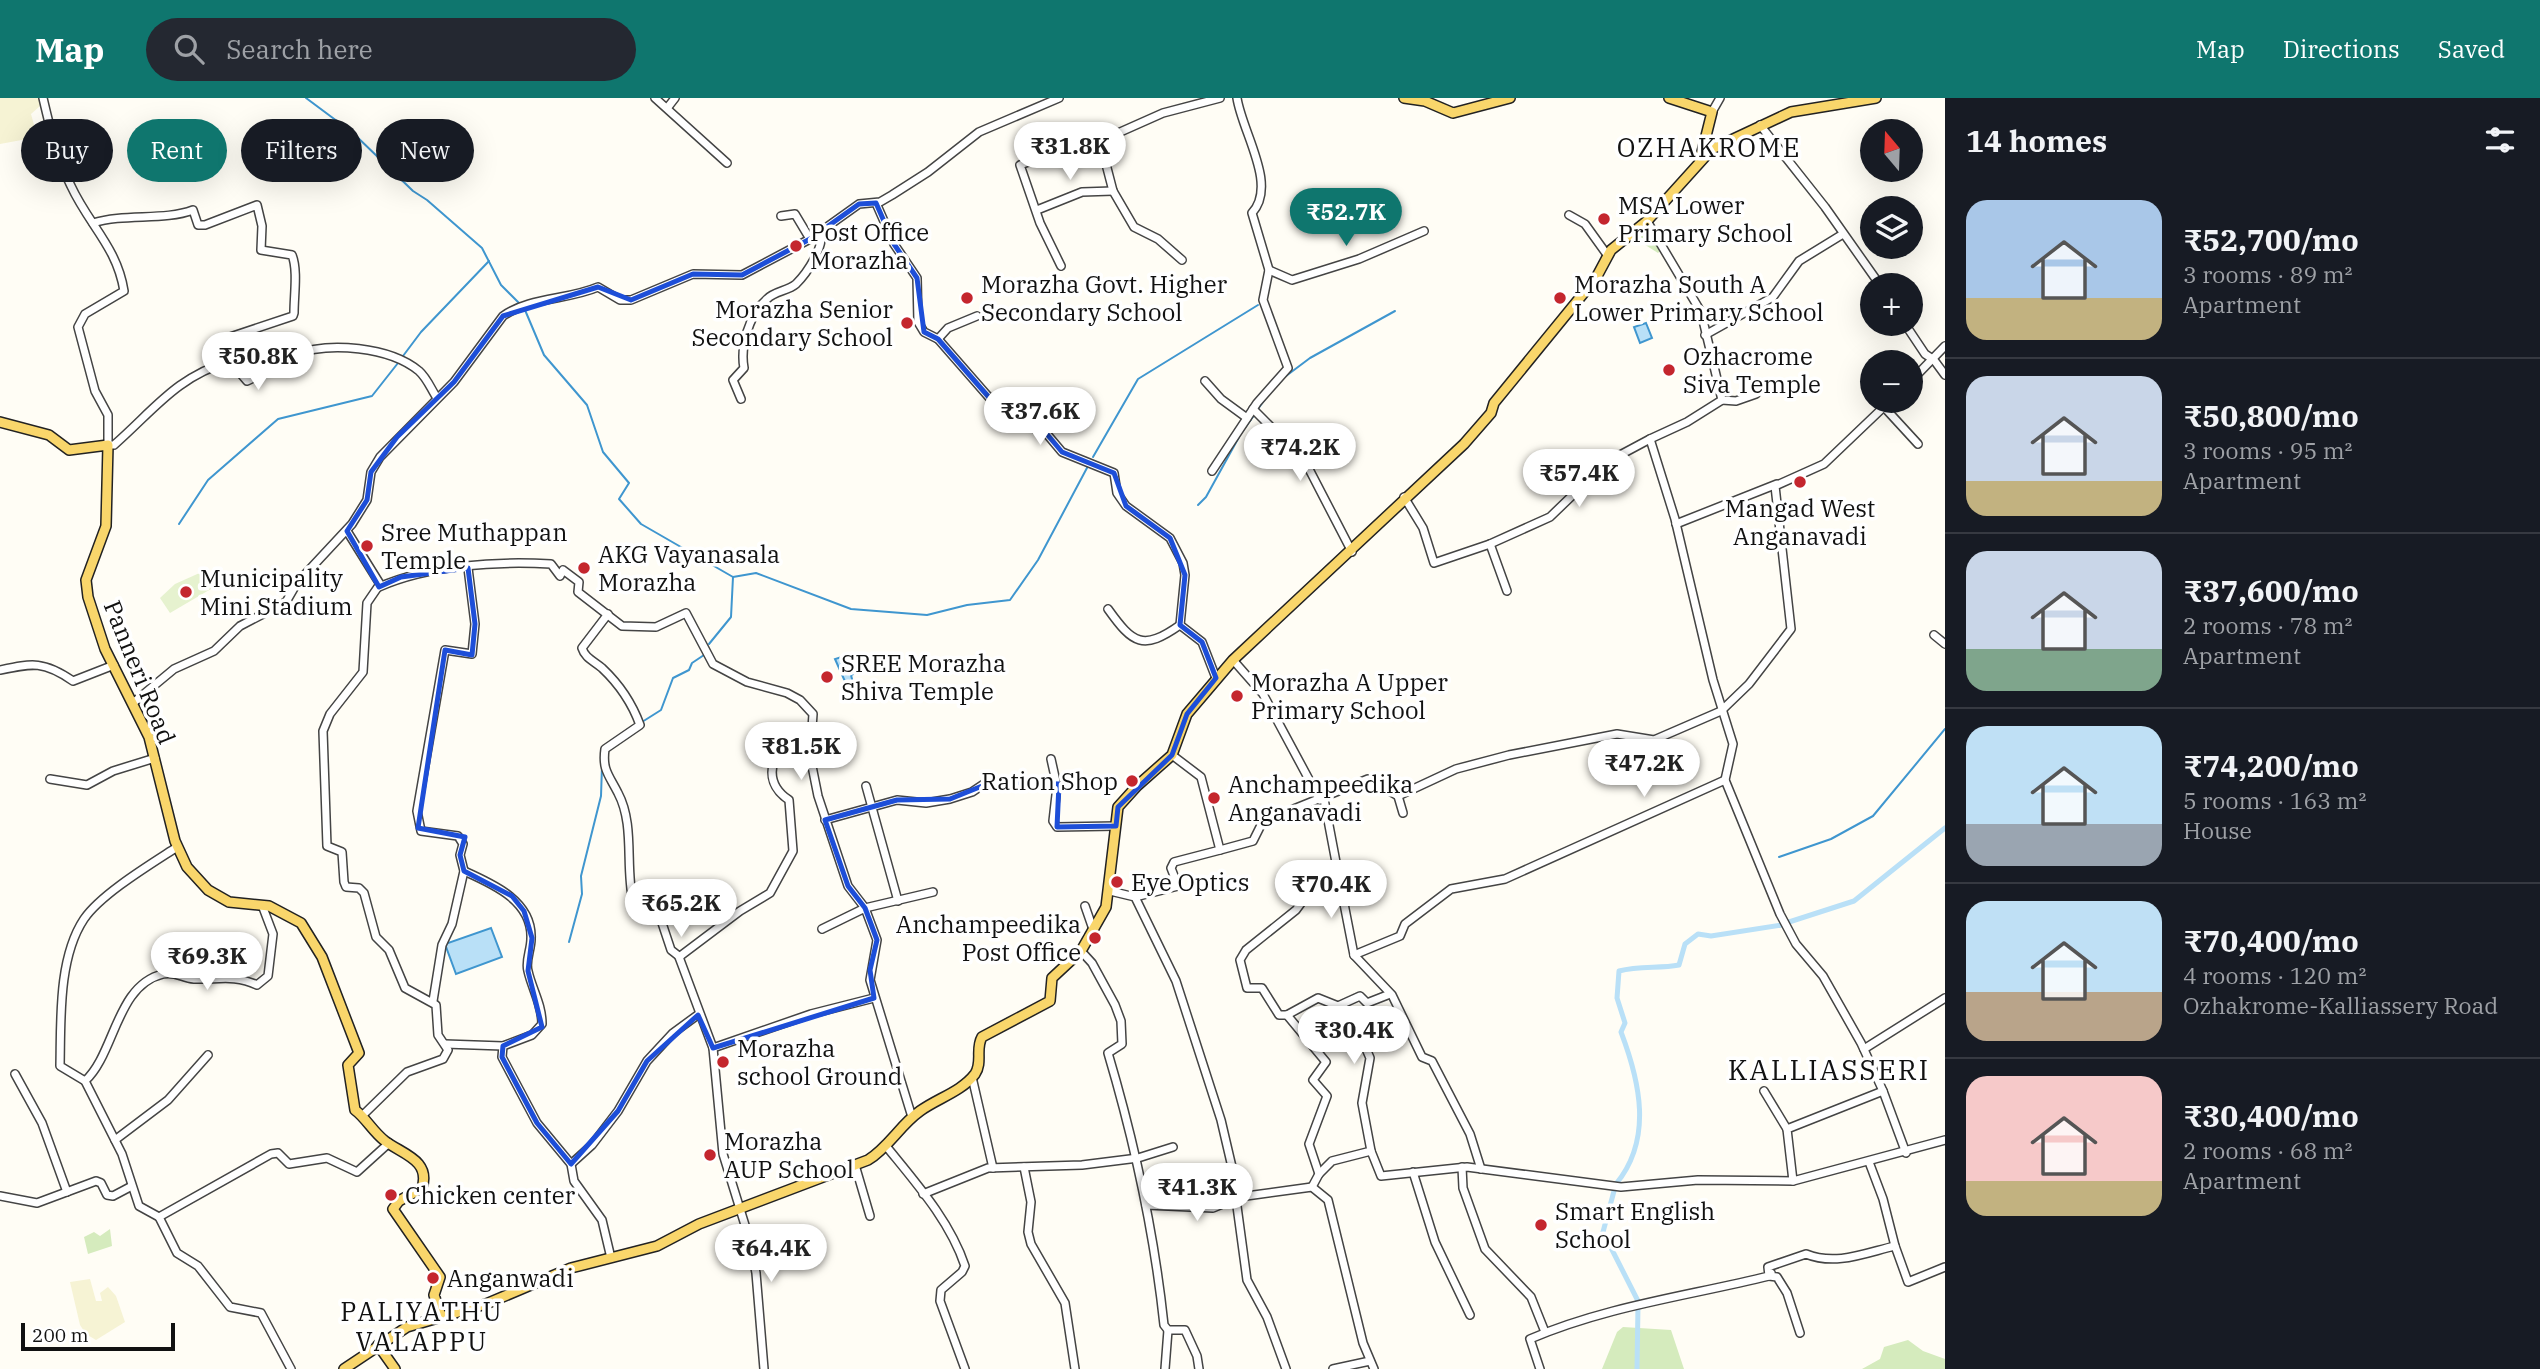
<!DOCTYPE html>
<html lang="en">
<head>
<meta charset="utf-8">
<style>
	:root { --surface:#171b24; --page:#242831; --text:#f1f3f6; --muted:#9ea1a6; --line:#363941; --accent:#0f766e }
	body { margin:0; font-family:"IBM Plex Serif",serif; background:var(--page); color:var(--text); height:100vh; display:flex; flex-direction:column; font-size:26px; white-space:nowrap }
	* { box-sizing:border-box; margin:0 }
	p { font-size:23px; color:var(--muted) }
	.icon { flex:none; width:38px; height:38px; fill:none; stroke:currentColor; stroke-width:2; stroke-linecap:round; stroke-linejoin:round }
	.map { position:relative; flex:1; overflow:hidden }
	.panel { display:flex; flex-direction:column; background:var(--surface); width:595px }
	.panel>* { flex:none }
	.top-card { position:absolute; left:21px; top:21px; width:665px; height:63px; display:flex; gap:14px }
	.needle { width:46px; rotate:341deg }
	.buttons { position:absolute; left:1860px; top:21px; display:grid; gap:14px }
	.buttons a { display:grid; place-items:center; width:63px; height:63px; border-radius:50%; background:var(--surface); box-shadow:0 7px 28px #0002; font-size:35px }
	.scale { position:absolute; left:21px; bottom:18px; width:154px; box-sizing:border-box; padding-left:7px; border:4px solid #111; border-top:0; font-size:19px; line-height:24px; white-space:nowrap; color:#111; -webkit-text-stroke:5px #fff; paint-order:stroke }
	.price { position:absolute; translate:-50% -60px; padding:0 16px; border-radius:24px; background:#fff; color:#222; font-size:23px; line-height:46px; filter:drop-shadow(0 2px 4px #0008) }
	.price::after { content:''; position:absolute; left:50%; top:42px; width:21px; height:16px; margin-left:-10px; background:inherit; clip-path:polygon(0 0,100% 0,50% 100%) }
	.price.current { background:var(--accent); color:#fff }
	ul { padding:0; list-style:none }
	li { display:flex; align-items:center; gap:21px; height:175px; padding:0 21px }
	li+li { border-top:2px solid var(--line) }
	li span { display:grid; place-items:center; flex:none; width:196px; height:140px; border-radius:21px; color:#555 }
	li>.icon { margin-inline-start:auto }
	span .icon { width:84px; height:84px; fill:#fffc; stroke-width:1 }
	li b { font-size:30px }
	h2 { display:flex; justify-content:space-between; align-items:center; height:84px; padding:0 21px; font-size:30px }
	.chip { padding:0 24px; border-radius:32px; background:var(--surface); box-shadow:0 7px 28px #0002; font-size:24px; line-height:63px }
	.chip.current { background:var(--accent); color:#fff }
	header { display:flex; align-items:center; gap:42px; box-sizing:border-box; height:98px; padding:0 35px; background:var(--accent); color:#fff }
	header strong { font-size:33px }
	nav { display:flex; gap:38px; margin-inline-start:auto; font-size:24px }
	.search { width:490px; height:63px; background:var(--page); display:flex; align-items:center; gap:18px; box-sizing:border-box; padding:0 24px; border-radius:38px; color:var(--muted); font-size:26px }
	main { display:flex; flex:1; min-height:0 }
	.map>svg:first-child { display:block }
	.farmland { fill:#f6f3d4 }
	.green { fill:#d5ebbd }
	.pitch { fill:#e6f2cf }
	.water { fill:#b9e0f7; stroke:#3f96cf; stroke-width:2 }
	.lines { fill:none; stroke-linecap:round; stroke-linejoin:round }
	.stream { stroke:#3f96cf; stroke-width:2 }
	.canal { stroke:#b9e0f7; stroke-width:5 }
	.minor-casing { stroke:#444; stroke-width:10 }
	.major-casing { stroke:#222; stroke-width:12 }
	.minor { stroke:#fff; stroke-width:7 }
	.major { stroke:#f9d66b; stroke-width:9 }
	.marked { fill:none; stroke:#1d4ed8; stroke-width:5; stroke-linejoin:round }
	.poi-dot { fill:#c4262e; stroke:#fff; stroke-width:2.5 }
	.labels { text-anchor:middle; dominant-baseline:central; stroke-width:7; stroke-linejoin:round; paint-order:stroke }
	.poi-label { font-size:24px; fill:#111; stroke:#fff; text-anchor:start }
	.street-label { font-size:24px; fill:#111; stroke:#fff }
	.neighbourhood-label { font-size:26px; letter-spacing:2px; fill:#111; stroke:#fff }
	.quarter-label { font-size:28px; letter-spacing:2px; fill:#111; stroke:#fff }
</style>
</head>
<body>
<header>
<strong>Map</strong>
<div class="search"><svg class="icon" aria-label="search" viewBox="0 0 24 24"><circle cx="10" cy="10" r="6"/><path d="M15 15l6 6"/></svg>Search here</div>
<nav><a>Map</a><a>Directions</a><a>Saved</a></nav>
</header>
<main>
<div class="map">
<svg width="1945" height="1271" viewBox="0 0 1945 1271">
	<rect width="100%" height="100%" fill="#fffdf5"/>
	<g class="farmland">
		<path d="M0,0H39L40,8L31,16L36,34L27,36V41L0,46Z"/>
		<path d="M90,1181L96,1203H102L100,1195L108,1189L116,1198L125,1224L96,1242L86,1236L80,1227L70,1184Z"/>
	</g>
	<g class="green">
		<path d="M1650,131L1661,152L1658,155L1639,143V136Z"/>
		<path d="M110,1131L112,1148L88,1156L84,1139L94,1134L100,1138Z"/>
		<path d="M1623,1229L1671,1232L1684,1271H1602L1617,1234Z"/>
		<path d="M1908,1242L1923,1253L1945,1261V1271H1862L1880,1261L1884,1249Z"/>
	</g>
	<path class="pitch" d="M204,473L216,488L170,515L160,500L175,486Z"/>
	<g class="water">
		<path d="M1646,225L1652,240L1640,245L1634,229Z"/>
		<path d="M848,557L856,575L851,577L853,585L847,588L835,561Z"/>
		<path d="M491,830L502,859L456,876L445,846Z"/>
	</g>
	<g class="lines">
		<g class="stream">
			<path d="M306,0L353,35L413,93L427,102L482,150L501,187L519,205"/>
			<path d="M525,212L544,257L587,307L603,354L629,385L619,401L641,426L733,479L756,475L851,511L927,517L967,507L1010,502L1038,462L1088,368"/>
			<path d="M403,258L421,234L489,163"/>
			<path d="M1282,281L1310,260L1395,213"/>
			<path d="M1258,311L1265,301"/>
			<path d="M1242,334L1255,316"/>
			<path d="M1093,359L1138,281L1258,207"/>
			<path d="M1198,407L1206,399L1239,339"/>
			<path d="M179,426L208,382L278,321L372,298L398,265"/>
			<path d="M709,546L731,519L733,479"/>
			<path d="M642,624L661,612L673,580L689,572L692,565L704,557"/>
			<path d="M1779,759L1831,741L1873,718L1945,631"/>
			<path d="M569,844L582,796L581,778L601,698L602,668"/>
			<path d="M1637,1218L1638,1210"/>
		</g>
		<g class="canal">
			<path d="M1789,824L1854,803L1945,730"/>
			<path d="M1616,1086C1653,1041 1640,984 1621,934L1625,925L1617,900L1619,873C1640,867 1659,871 1679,867L1685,846L1698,836L1711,838L1782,827"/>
			<path d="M1614,1093L1603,1134L1638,1203"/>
			<path d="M1637,1271L1638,1207"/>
		</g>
		<g class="minor-casing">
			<g id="minor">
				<path d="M43,0C50,30 57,60 71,88C89,127 117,149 124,193L85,216L78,229L95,293L108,317V347H114C154,312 176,279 230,263L247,283C263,276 278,263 294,257C329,243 390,249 419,273C427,280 431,291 437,300"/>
				<path d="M655,0L727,65"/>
				<path d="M668,9L675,0"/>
				<path d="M1712,14L1720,0"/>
				<path d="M1760,27L1825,109L1880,187"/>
				<path d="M1100,43L1113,93L1134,129L1158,141L1182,162"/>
				<path d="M876,105L894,146L917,180L918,224L924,234L938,241L1007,320L1046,335L1062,354L1114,375L1117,395L1126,408L1170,440L1183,465L1185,477L1180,527L1202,544L1216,580"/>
				<path d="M1037,112L1082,94L1113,93"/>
				<path d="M1569,117L1585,126L1608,158"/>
				<path d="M781,118L795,116L810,141"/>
				<path d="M93,125C125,115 164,123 193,112L198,127H205L257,107L262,128L261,152L292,157C298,172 294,197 294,215L293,218L230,239L227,242L230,263"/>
				<path d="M1061,168L1040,125L1020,67L1074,47L1100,43L1163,15L1220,0"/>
				<path d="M1269,172L1292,182L1359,161L1424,133"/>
				<path d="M1905,226L1925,256L1934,262L1945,277"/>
				<path d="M1705,237L1773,199L1799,163L1843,136"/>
				<path d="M938,241L948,230L977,218"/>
				<path d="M1205,283L1221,301L1247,320"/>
				<path d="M1911,283L1945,248"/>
				<path d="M741,301L733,282L744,270C740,249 749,216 767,201C775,193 788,193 796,186C808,174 824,149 821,134"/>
				<path d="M1722,302L1736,303L1756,296"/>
				<path d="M1884,309L1918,346"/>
				<path d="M1253,311L1270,328L1294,360L1309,371L1352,454"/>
				<path d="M1212,373L1257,305L1288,270L1263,202L1269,172L1252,115C1278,87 1242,34 1237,0"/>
				<path d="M1404,399L1423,430L1434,465L1490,446L1550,419L1607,364L1650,341"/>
				<path d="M1676,426L1777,386"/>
				<path d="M347,433L380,486L367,505L363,574L330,616L323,633L327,748L342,754L344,784L346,789L359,790L364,795L376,839L389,852L405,890L436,907L438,937L448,952L443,961L407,974L364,1016"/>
				<path d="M1490,446L1507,493"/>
				<path d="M379,489C429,467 496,463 551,466L560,478L563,472L579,484L578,494L622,528L656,529L686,515L713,566L747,584L787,595L800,602L813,616L810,658L818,698L848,788L865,810L877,842L870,882L912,1019"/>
				<path d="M1108,511C1133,546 1143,553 1180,527"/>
				<path d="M608,516L582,550C585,560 594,563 602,570C619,586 632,605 640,627L605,651C602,672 609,677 618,695C635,727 625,768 633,803L658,813L671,852L680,859"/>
				<path d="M1934,537L1945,546"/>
				<path d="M1233,562L1263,596L1320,702"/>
				<path d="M0,572C33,565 44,563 73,583L114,567"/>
				<path d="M133,605L174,571L214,553L240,528L286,504L297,485L352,426L367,402L371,374L380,359L454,284L503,218C530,199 568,202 598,189L620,202H631L693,176L742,177L810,141L859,106L880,104L892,97L928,74L979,34L1059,0"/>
				<path d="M1051,661L1057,688"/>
				<path d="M50,681L87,687L113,673L155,660"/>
				<path d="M866,688L898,803"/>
				<path d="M1398,698L1403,715"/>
				<path d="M1324,701L1339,780L1313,789L1296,812L1246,852L1240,862L1247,890H1262L1279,917H1287L1318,900L1338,908"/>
				<path d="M825,722L897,702L926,705L950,701L972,694L987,684L1057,688L1053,723L1057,729L1116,728"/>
				<path d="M177,749C151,766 101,796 84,821C58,860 61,922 60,968L85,983L122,1056L139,1108L159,1119L177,1155L198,1168L230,1209L261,1215L291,1271"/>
				<path d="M1220,752L1253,743L1261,727L1274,719L1368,681L1398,698L1456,671L1509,657L1617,636L1654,642L1721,613L1749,586L1791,531L1775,388L1824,366L1890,303"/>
				<path d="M464,773C493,786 533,803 531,841C531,852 525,863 528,873C532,891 542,906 542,926L532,937L503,948L502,959L537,1025L571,1066L574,1083L602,1122L611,1160"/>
				<path d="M1339,780L1354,857"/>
				<path d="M1110,793L1135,799L1176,883L1221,1022L1239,1099L1312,1089L1328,1102L1363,1245L1374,1271"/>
				<path d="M1135,799L1178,788L1171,770L1174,764L1220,752L1201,679L1172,657"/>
				<path d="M1085,808L1093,831"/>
				<path d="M822,831L865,810L933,794"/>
				<path d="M1081,853L1092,865L1115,907L1121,923L1122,946L1108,955C1135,1046 1154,1133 1164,1227L1168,1232H1185L1197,1258L1199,1271"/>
				<path d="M433,903L442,847L452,826L464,773L460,757L463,746L458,738L421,733L417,713L445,552L472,556L475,526L468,470"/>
				<path d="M1287,917L1326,964L1313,982L1327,998L1309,1046L1319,1076"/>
				<path d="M445,946L503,948"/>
				<path d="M713,950L811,916L874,900"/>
				<path d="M1864,951L1945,900"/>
				<path d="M15,976L42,1025L67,1094"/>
				<path d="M972,979L993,1070"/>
				<path d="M85,983C115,956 116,887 163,876C175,873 182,880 194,881C217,882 234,876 257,887L268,878L273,836L262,807"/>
				<path d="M1764,993L1787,1031"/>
				<path d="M1883,993L1906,1055"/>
				<path d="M115,1042L168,1002L208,957"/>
				<path d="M886,1048C916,1085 950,1123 965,1168L962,1174L941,1192L940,1203L965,1271"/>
				<path d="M1371,1053L1381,1078L1467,1069L1621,1089L1698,1082L1793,1083L1787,1031L1883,993L1861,945L1823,878L1796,846L1780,816L1725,682L1733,646L1713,582L1675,421L1650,341L1687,324L1722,302L1701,214L1647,123"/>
				<path d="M1869,1064L1883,1101L1895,1148"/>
				<path d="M571,1066L592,1047L618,1013L647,963L673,935L699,916"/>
				<path d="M855,1067L870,1118"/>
				<path d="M1024,1069L1031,1104L1028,1134L1031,1146L1065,1205L1075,1271"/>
				<path d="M1462,1069L1463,1090L1485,1151L1531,1199L1545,1234"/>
				<path d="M1481,1071L1470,1036L1432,963L1422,959L1392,897L1354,857L1400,838L1405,826L1451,791L1505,781L1725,682"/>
				<path d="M1413,1074L1435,1144L1470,1217"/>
				<path d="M1793,1083L1945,1042"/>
				<path d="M1312,1089L1319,1076L1332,1063L1371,1053L1362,1005L1370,960L1355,925L1338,908L1360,898L1367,905L1390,896"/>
				<path d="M923,1096L988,1070L1082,1067L1138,1060L1173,1049"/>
				<path d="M0,1098L37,1105L96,1083L101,1085L107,1097L113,1098L130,1089"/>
				<path d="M1236,1101L1247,1182L1267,1219L1286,1271"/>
				<path d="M1146,1107L1213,1110L1237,1100"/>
				<path d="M159,1119L271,1056L278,1055L289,1066L327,1060L357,1074L389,1045"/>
				<path d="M1771,1175L1769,1178L1777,1179L1787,1195L1800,1235"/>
				<path d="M764,1271L756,1175L749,1140L723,1056L713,950L679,859L740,813L770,795L793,753L789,702C774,692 768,678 775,660L810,658"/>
				<path d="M1165,1271L1168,1232"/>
				<path d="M1333,1271L1370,1263"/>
				<path d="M1540,1271L1530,1241C1607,1208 1688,1198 1769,1178L1768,1169L1806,1156C1836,1168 1865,1155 1895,1148L1908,1184L1945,1169"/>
			</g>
		</g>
		<g class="major-casing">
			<g id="major">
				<path d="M1404,0L1425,3L1453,15L1510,0"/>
				<path d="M1669,0L1712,14L1700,62"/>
				<path d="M0,324L49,337L69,352L108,347L106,428L86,482L88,499L105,551L149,639L175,743L187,769L208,792L229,804L269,808L301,825L322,859L359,955L348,967L355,1012C366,1020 373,1034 385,1043C402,1056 431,1062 422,1090L399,1103L393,1111L440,1179L434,1197L441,1218"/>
				<path d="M378,1247L395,1271"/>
				<path d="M344,1271L407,1229L486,1206L571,1170L657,1148L699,1126L868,1062C889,1049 900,1027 920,1013C938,1000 961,994 975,976C983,964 975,951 982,939L1050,903L1052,880L1081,853L1106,809L1118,709L1137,688L1172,657L1187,616L1233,562L1464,346L1491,315L1494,305L1596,180L1611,152L1647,123L1712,51L1791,14L1876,0"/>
			</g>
		</g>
		<use href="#minor" class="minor"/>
		<use href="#major" class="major"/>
	</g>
	<path class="marked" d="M876,105L894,146L917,180L924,234L938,241L1007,320L1046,335L1062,354L1114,375L1126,408L1170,440L1185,477L1180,527L1202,544L1216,580L1187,616L1172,657L1118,709L1116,728L1057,729L1059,686L992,684L950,701L897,702L825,722L848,788L865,810L877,842L870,872L874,900L713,950L698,917L647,963L618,1013L571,1066L537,1025L502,959L503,948L542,929L528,873L532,840L524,813L512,798L464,773L460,757L465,739L418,730L445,552L472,557L475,526L468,470L401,479L379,489L347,433L367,402L371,374L397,339L454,284L503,218L598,189L631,202L693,176L742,177L810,141L859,106Z"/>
	<g class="poi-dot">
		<circle cx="1604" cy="121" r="7"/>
		<circle cx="796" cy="148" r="7"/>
		<circle cx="967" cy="200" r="7"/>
		<circle cx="1560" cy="200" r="7"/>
		<circle cx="907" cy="225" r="7"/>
		<circle cx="1669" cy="272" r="7"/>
		<circle cx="1800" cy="384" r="7"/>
		<circle cx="367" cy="448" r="7"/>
		<circle cx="584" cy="470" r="7"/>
		<circle cx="186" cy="494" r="7"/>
		<circle cx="827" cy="579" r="7"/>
		<circle cx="1237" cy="598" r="7"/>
		<circle cx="1132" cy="683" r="7"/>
		<circle cx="1214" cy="700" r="7"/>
		<circle cx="1117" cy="784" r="7"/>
		<circle cx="1095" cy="840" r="7"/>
		<circle cx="723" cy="964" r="7"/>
		<circle cx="710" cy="1057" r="7"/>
		<circle cx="391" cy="1097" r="7"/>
		<circle cx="1541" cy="1127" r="7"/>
		<circle cx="433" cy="1180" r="7"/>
	</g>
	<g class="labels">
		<g class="poi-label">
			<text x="1618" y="107">MSA Lower<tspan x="1618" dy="28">Primary School</tspan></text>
			<text x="810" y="134">Post Office<tspan x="810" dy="28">Morazha</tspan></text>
			<text x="981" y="186">Morazha Govt. Higher<tspan x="981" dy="28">Secondary School</tspan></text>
			<text x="1574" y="186">Morazha South A<tspan x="1574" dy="28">Lower Primary School</tspan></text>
			<text x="893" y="211" text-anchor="end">Morazha Senior<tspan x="893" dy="28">Secondary School</tspan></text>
			<text x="1683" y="258">Ozhacrome<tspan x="1683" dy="28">Siva Temple</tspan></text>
			<text x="1800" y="410" text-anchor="middle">Mangad West<tspan x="1800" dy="28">Anganavadi</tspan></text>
			<text x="381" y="434">Sree Muthappan<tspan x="381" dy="28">Temple</tspan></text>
			<text x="598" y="456">AKG Vayanasala<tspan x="598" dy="28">Morazha</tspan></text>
			<text x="200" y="480">Municipality<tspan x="200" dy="28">Mini Stadium</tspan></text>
			<text x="841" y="565">SREE Morazha<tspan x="841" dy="28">Shiva Temple</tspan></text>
			<text x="1251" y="584">Morazha A Upper<tspan x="1251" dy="28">Primary School</tspan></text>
			<text x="1118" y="683" text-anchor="end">Ration Shop</text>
			<text x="1228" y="686">Anchampeedika<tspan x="1228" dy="28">Anganavadi</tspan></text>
			<text x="1131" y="784">Eye Optics</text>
			<text x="1081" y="826" text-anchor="end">Anchampeedika<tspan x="1081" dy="28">Post Office</tspan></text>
			<text x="737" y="950">Morazha<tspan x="737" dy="28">school Ground</tspan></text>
			<text x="724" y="1043">Morazha<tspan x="724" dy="28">AUP School</tspan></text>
			<text x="405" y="1097">Chicken center</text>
			<text x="1555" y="1113">Smart English<tspan x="1555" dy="28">School</tspan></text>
			<text x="447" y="1180">Anganwadi</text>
		</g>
		<g class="street-label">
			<text transform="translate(140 574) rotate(68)">Panneri Road</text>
		</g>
		<g class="neighbourhood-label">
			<text x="1709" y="49">OZHAKROME</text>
			<text x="422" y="1213">PALIYATHU<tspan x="422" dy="30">VALAPPU</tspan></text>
		</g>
		<g class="quarter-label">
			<text x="1829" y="971">KALLIASSERI</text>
		</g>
	</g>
</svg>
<div class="buttons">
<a><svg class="needle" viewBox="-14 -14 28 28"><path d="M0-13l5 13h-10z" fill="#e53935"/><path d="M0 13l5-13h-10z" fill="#9ea1a6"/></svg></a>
<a><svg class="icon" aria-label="layers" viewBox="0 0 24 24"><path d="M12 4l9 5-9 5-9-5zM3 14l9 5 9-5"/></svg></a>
<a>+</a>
<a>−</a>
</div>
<div class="scale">200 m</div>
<b class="price" style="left:1070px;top:84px">₹31.8K</b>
<b class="price current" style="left:1346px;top:150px">₹52.7K</b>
<b class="price" style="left:258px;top:294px">₹50.8K</b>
<b class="price" style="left:1040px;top:349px">₹37.6K</b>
<b class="price" style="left:1300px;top:385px">₹74.2K</b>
<b class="price" style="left:1579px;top:411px">₹57.4K</b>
<b class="price" style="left:801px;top:684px">₹81.5K</b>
<b class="price" style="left:1644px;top:701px">₹47.2K</b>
<b class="price" style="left:1331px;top:822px">₹70.4K</b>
<b class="price" style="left:681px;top:841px">₹65.2K</b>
<b class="price" style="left:207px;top:894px">₹69.3K</b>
<b class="price" style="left:1354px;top:968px">₹30.4K</b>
<b class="price" style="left:1197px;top:1125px">₹41.3K</b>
<b class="price" style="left:771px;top:1186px">₹64.4K</b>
<div class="top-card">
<a class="chip">Buy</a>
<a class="chip current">Rent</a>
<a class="chip">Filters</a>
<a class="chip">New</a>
</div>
</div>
<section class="panel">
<h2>14 homes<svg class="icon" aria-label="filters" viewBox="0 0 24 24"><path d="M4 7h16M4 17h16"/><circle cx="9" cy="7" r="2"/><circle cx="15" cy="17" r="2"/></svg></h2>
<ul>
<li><span style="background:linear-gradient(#a9c7e8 70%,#c2b280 0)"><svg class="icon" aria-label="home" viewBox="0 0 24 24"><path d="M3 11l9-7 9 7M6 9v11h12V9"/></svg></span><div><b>₹52,700/mo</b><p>3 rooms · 89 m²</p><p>Apartment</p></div></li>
<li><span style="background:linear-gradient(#c9d6e8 75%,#c2b280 0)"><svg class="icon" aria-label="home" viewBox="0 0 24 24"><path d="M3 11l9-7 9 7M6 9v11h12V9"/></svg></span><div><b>₹50,800/mo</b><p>3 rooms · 95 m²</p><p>Apartment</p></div></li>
<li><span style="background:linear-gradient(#c9d6e8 70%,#7fa58c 0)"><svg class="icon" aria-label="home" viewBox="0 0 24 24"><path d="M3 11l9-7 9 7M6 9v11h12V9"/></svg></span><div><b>₹37,600/mo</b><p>2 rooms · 78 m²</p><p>Apartment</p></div></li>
<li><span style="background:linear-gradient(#bfe0f5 70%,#9aa5b1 0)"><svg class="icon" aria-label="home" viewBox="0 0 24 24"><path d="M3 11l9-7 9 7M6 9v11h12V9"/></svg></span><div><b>₹74,200/mo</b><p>5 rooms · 163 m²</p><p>House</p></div></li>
<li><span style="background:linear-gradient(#bfe0f5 65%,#b9a48a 0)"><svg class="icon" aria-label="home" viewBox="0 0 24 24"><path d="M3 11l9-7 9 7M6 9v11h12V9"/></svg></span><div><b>₹70,400/mo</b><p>4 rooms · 120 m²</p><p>Ozhakrome-Kalliassery Road</p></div></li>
<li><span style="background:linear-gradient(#f6c9c9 75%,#c2b280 0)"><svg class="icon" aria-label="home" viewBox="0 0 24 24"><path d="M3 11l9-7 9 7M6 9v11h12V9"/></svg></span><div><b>₹30,400/mo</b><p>2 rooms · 68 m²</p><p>Apartment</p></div></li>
</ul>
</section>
</main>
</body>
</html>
